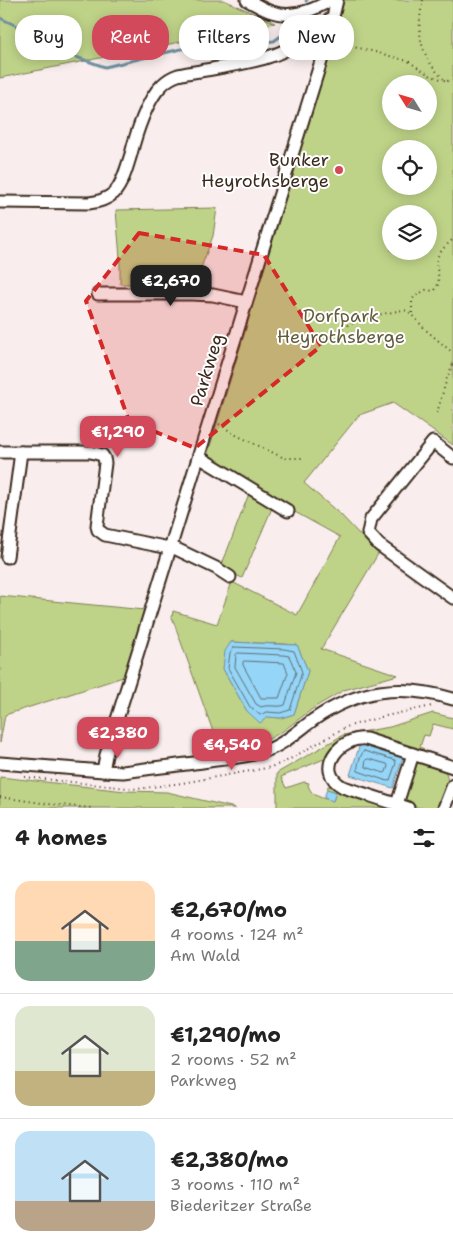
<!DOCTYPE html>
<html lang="en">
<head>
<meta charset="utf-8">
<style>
	:root { --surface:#fff; --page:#f6f6f6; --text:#222; --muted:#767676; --line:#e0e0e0; --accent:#d1495b }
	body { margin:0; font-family:"Shantell Sans",sans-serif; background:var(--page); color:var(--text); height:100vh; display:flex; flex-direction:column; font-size:19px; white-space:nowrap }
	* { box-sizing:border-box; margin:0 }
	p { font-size:16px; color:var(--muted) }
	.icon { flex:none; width:28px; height:28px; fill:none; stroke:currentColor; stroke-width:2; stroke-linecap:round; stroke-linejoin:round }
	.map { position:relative; height:808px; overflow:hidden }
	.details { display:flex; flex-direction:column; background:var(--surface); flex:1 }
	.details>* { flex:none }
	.guide { position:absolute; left:15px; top:15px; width:424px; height:45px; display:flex; gap:10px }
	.needle { width:32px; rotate:307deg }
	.fabs { position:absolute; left:382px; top:75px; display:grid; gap:10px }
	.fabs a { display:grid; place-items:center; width:55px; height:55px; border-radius:50%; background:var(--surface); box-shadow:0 2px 12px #0003; font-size:25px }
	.price { position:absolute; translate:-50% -42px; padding:0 11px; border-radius:10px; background:var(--accent); color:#fff; font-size:16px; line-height:32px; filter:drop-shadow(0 1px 2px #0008) }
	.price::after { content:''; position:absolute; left:50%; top:30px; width:15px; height:11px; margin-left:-8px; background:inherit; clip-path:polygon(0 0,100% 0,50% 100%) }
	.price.current { background:#222; color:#fff }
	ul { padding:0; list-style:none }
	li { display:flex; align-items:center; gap:15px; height:125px; padding:0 15px }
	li+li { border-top:1px solid var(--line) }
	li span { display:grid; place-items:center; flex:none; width:140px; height:100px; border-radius:15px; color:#555 }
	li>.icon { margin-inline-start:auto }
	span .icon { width:60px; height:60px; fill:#fffc; stroke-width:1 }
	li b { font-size:21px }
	h2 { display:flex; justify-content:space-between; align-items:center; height:60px; padding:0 15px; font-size:21px }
	.chip { padding:0 18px; border-radius:20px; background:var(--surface); box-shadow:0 2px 12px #0003; font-size:18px; line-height:45px }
	.chip.current { background:var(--accent); color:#fff }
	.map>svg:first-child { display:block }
	.green { fill:#bfd388; stroke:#7d7e53; fill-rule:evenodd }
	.water { fill:#95d5f7; stroke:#7191a0 }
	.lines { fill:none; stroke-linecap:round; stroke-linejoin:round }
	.shore { stroke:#5f6e75; stroke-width:1 }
	.stream { stroke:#7191a0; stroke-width:3 }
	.minor-casing { stroke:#3b2a1e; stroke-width:15 }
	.path { stroke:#3b2a1e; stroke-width:2; stroke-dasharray:1 4; stroke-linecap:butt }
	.minor { stroke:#fff; stroke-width:11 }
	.marked { fill:#d62828; fill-opacity:0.2; stroke:#d62828; stroke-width:4; stroke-dasharray:10 6; stroke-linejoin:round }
	.poi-dot { fill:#d1495b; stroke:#fff; stroke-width:2 }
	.labels { text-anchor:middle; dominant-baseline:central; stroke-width:4; stroke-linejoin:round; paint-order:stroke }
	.poi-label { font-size:18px; fill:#3b2a1e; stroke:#fff; text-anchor:end }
	.park-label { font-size:18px; fill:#635d3e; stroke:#fff }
	.street-label { font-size:18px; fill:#3b2a1e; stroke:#fff }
</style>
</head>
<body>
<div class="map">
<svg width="453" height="808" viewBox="0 0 453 808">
	<rect width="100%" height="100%" fill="#f9eded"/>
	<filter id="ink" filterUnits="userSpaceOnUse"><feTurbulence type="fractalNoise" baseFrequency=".02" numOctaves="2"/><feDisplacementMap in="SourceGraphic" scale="10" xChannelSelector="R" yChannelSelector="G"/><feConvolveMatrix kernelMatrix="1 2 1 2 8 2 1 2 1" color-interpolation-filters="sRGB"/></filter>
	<g filter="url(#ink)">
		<g class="green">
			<path d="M0,0H224L275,23L0,78Z"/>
			<path d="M344,0H453V445L393,403L359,415L304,483L342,516L378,554L321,649L398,675L344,690L315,707L283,731L262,743L220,751L172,617L173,611L217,624L232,582L297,615L340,537L275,501L242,578L221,567L250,491L204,466L333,43ZM391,84H429V121H391ZM391,149H429V186H391ZM391,214H429V251H391ZM231,642L284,644L297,645L308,671L294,714L281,718L268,717L247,711L223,669Z"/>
			<path d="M217,208L213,236L193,289H162V284H120V258L116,210Z"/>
			<path d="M0,596L145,610L123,677L5,715L0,743Z"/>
			<path d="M433,713L453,718V729L433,724L429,736L424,735L420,747L424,749L422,754L371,737L329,754L324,759L281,777L286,788L304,782L309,783L308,785C311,797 323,798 333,801L336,792L327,789L328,786L397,808H277V773L343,735L390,727Z"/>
			<path d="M416,759C423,761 438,766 443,769C453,778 443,798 440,808H420L403,802Z"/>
			<path d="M0,777L125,791L167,792L235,808H0Z"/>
		</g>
		<g class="water">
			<path d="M231,642L297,645L308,671L294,714L281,718L268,717L260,723L247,711L223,669L225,651Z"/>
			<path d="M360,744L403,757L393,788L350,775Z"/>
			<path d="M327,789L336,792L333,801L324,798Z"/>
		</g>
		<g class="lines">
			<g class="shore">
				<path d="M234,647L284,649L294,651L302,672L290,710L280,713L267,712L260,715L250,707L228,668L230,653Z"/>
				<path d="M238,653L283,655L289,656L296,672L285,705C277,708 269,704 261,707L256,704L235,667L236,655Z"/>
				<path d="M245,661L284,663L288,673L279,698H261L243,665V662Z"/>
				<path d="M364,751L395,760L396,763L390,780L387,781L358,771C357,766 360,755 364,751Z"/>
				<path d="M369,759L387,764L388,766L386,772L384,773L366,767L365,765L366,760Z"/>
			</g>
			<g class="stream">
				<path d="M306,1L307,0"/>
				<path d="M0,18L36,35L73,56L105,67L181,49L274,41L285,33"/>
			</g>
			<g class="minor-casing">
				<g id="minor">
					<path d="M247,0C255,4 264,10 272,12C292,19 314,10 331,0"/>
					<path d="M0,202L89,203C99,202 107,199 114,193C123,183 127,167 131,154C136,134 147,99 162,85C166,81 172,77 178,75C185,73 193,72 200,71C223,67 246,64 268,57C293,50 312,32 333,17"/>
					<path d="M98,294H192L213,295L246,302"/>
					<path d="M0,452H91L102,455L104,458L105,463L97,526L98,530L105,535L169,548"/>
					<path d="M199,457L288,511"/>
					<path d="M453,458L433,442L371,519L368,533L379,545L453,598"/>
					<path d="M170,546L216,568L230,577"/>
					<path d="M7,557L21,452"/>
					<path d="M0,763L103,771L123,772C152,768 181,765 209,761C228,758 248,757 265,751C283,745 298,731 313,720C358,689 400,683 453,699"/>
					<path d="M103,771L106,755L327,42L337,0"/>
					<path d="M397,804L413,754"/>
					<path d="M408,808L343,787C313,770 340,736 366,739L453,767"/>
					<path d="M444,808L453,785"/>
				</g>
			</g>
			<g class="path">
				<path d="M423,0C417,27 418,50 437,72C442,77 445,83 453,80"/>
				<path d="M336,44L364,49L408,61L431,76L447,81"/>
				<path d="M412,313V300L415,296L426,290L434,291C444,280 434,269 437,259C439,251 447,245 453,239"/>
				<path d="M333,330L377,315L403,310L408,311L427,331L453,353"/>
				<path d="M437,413L447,378L453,364"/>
				<path d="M219,424L236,435L284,458H303"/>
				<path d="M25,777L137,789L182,783L267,768L283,763L346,727L381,717L432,706"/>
				<path d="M0,797L49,804L92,808"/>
			</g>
			<use href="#minor" class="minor"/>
		</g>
	</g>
	<path class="marked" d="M139,233L264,255L321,346L195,448L129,421L86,301Z"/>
	<circle class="poi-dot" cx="339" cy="170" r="5"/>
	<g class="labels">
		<g class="poi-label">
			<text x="329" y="160">Bunker<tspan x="329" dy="21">Heyrothsberge</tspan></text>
		</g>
		<g class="park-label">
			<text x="341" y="316">Dorfpark<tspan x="341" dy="21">Heyrothsberge</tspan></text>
		</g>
		<g class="street-label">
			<text transform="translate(207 370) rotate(-73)">Parkweg</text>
		</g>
	</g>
</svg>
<div class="fabs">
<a><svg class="needle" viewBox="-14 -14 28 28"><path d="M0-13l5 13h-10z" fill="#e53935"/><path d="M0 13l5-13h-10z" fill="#767676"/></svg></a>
<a><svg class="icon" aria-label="locate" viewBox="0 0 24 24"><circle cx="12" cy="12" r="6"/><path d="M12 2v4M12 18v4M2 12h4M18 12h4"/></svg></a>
<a><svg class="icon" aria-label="layers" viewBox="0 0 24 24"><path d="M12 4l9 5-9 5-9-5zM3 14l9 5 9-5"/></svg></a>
</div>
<b class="price current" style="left:171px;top:307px">€2,670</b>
<b class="price" style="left:118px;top:458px">€1,290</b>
<b class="price" style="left:118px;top:759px">€2,380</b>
<b class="price" style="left:232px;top:771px">€4,540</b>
<div class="guide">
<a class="chip">Buy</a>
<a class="chip current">Rent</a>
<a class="chip">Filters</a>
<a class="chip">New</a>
</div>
</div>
<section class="details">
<h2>4 homes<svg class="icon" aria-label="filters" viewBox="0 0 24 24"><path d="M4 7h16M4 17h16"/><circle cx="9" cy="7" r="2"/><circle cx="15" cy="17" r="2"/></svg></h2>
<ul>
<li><span style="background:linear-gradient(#ffd9b3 60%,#7fa58c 0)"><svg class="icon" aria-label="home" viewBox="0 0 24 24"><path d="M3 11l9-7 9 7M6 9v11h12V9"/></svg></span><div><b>€2,670/mo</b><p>4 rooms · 124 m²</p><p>Am Wald</p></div></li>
<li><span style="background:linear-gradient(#dfe7d0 65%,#c2b280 0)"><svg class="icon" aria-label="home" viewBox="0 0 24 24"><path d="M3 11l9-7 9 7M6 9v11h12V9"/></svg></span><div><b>€1,290/mo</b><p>2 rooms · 52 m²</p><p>Parkweg</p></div></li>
<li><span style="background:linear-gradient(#bfe0f5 70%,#b9a48a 0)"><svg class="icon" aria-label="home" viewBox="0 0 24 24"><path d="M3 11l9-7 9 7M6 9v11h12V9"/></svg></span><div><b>€2,380/mo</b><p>3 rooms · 110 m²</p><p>Biederitzer Straße</p></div></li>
</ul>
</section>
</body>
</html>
